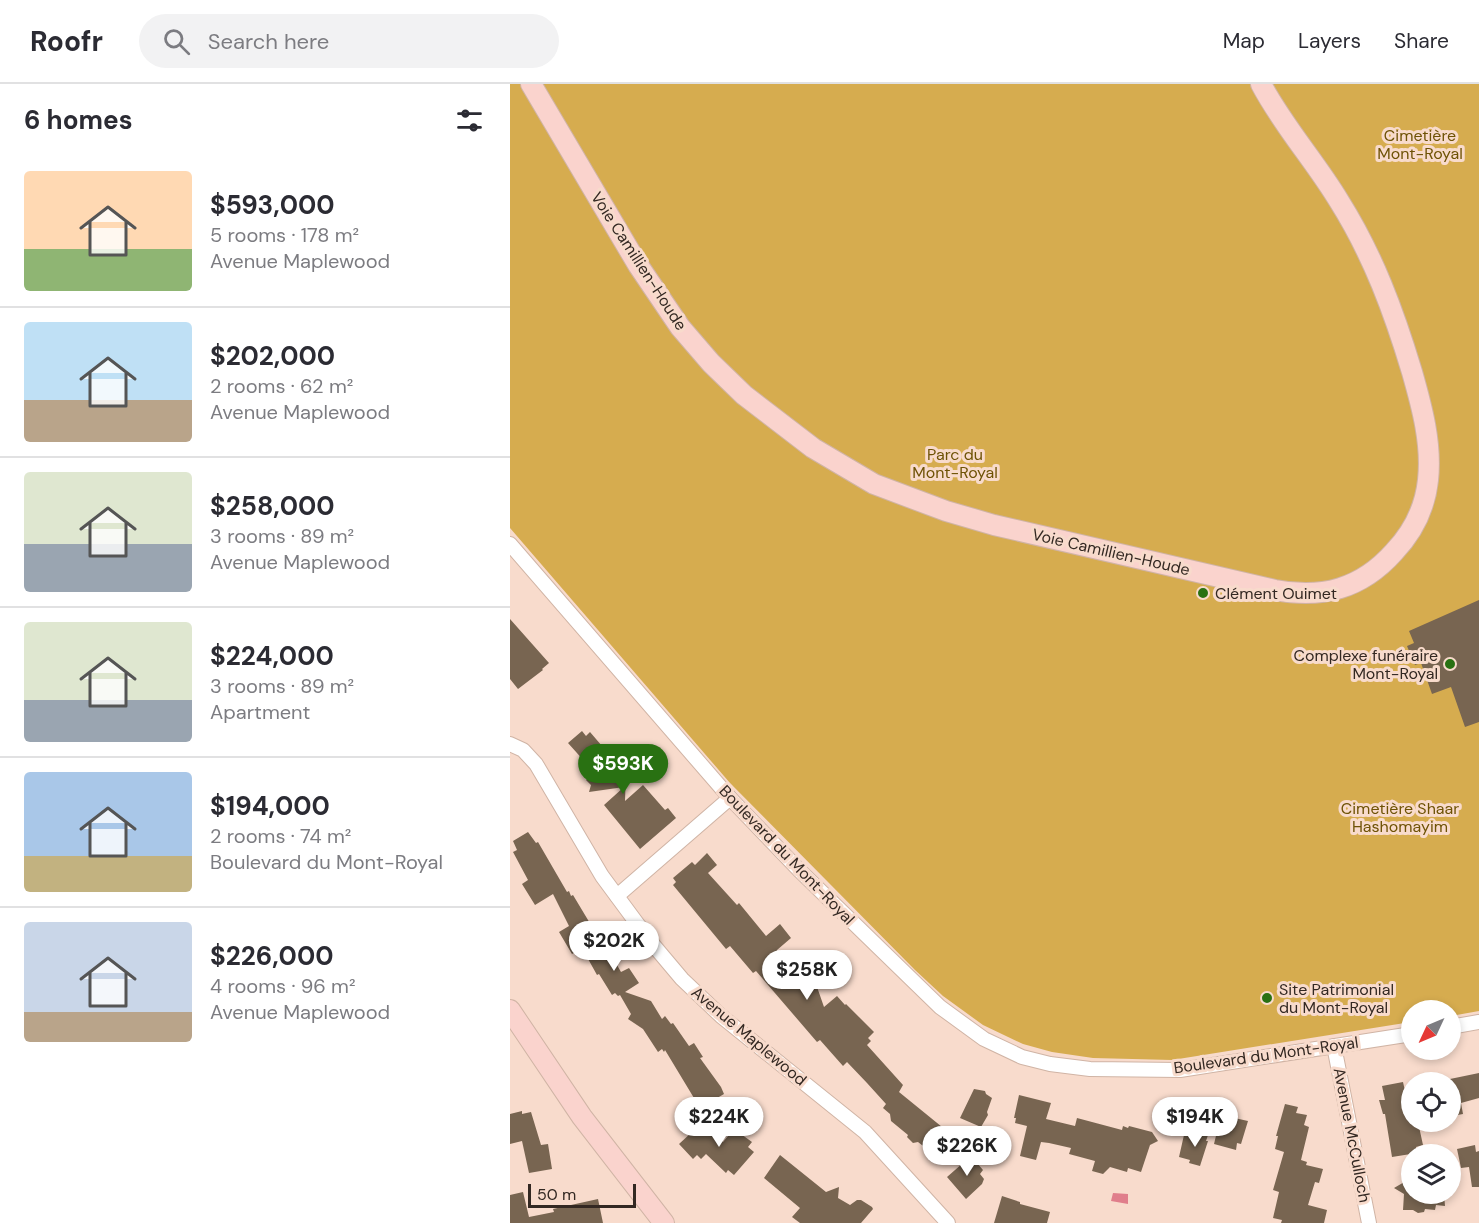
<!DOCTYPE html>
<html lang="en">
<head>
<meta charset="utf-8">
<style>
	:root { --surface:#fff; --page:#f2f2f3; --text:#2b2b33; --muted:#7c7c81; --line:#e1e1e2; --accent:#297112 }
	body { margin:0; font-family:"DM Sans",sans-serif; background:var(--page); color:var(--text); height:100vh; display:flex; flex-direction:column; font-size:22px; white-space:nowrap }
	* { box-sizing:border-box; margin:0 }
	p { font-size:20px; color:var(--muted) }
	.icon { flex:none; width:33px; height:33px; fill:none; stroke:currentColor; stroke-width:2; stroke-linecap:round; stroke-linejoin:round }
	.map { position:relative; flex:1; overflow:hidden }
	.sheet { display:flex; flex-direction:column; background:var(--surface); width:510px }
	.sheet>* { flex:none }
	.needle { width:39px; rotate:226deg }
	.controls { position:absolute; left:891px; top:916px; display:grid; gap:12px }
	.controls a { display:grid; place-items:center; width:60px; height:60px; border-radius:50%; background:var(--surface); box-shadow:0 3px 9px #0003; font-size:30px }
	.scale { position:absolute; left:18px; bottom:15px; width:108px; box-sizing:border-box; padding-left:6px; border:3px solid #332822; border-top:0; font-size:16px; line-height:21px; white-space:nowrap; color:#332822; -webkit-text-stroke:4px #f8dbcc; paint-order:stroke }
	.price { position:absolute; translate:-50% -51px; padding:0 14px; border-radius:21px; background:#fff; color:#222; font-size:20px; line-height:39px; filter:drop-shadow(0 2px 3px #0008) }
	.price::after { content:''; position:absolute; left:50%; top:36px; width:18px; height:14px; margin-left:-9px; background:inherit; clip-path:polygon(0 0,100% 0,50% 100%) }
	.price.on { background:var(--accent); color:#fff }
	ul { padding:0; list-style:none }
	li { display:flex; align-items:center; gap:18px; height:150px; padding:0 24px }
	li+li { border-top:2px solid var(--line) }
	li span { display:grid; place-items:center; flex:none; width:168px; height:120px; border-radius:6px; color:#555 }
	li>.icon { margin-inline-start:auto }
	span .icon { width:72px; height:72px; fill:#fffc; stroke-width:1 }
	li b { font-size:26px }
	h2 { display:flex; justify-content:space-between; align-items:center; height:72px; padding:0 24px; font-size:26px }
	header { display:flex; align-items:center; gap:36px; box-sizing:border-box; height:84px; padding:0 30px; background:var(--surface); border-bottom:2px solid var(--line) }
	header strong { font-size:28px }
	nav { display:flex; gap:33px; margin-inline-start:auto; font-size:21px }
	.search { width:420px; height:54px; background:var(--page); display:flex; align-items:center; gap:15px; box-sizing:border-box; padding:0 21px; border-radius:33px; color:var(--muted); font-size:22px }
	main { display:flex; flex:1; min-height:0 }
	.map>svg:first-child { display:block }
	.green { fill:#d6ac4f }
	.water { fill:#e07e8b }
	.building { fill:#786551 }
	.lines { fill:none; stroke-linecap:round; stroke-linejoin:round }
	.street-casing { stroke:#d0b4a5; stroke-width:16 }
	.secondary-casing { stroke:#d0b4a5; stroke-width:22 }
	.street { stroke:#fff; stroke-width:14 }
	.secondary { stroke:#fad3cd; stroke-width:20 }
	.poi-dot { fill:#297112; stroke:#f8dbcc; stroke-width:2 }
	.labels { text-anchor:middle; dominant-baseline:central; stroke-width:6; stroke-linejoin:round; paint-order:stroke }
	.park-label { font-size:16px; fill:#6e5205; stroke:#f8dbcc }
	.street-label { font-size:16px; fill:#332822; stroke:#f8dbcc }
	.poi-label { font-size:16px; fill:#332822; stroke:#f8dbcc; text-anchor:start }
</style>
</head>
<body>
<header>
<strong>Roofr</strong>
<div class="search"><svg class="icon" aria-label="search" viewBox="0 0 24 24"><circle cx="10" cy="10" r="6"/><path d="M15 15l6 6"/></svg>Search here</div>
<nav><a>Map</a><a>Layers</a><a>Share</a></nav>
</header>
<main>
<section class="sheet">
<h2>6 homes<svg class="icon" aria-label="filters" viewBox="0 0 24 24"><path d="M4 7h16M4 17h16"/><circle cx="9" cy="7" r="2"/><circle cx="15" cy="17" r="2"/></svg></h2>
<ul>
<li><span style="background:linear-gradient(#ffd9b3 65%,#8fb573 0)"><svg class="icon" aria-label="home" viewBox="0 0 24 24"><path d="M3 11l9-7 9 7M6 9v11h12V9"/></svg></span><div><b>$593,000</b><p>5 rooms · 178 m²</p><p>Avenue Maplewood</p></div></li>
<li><span style="background:linear-gradient(#bfe0f5 65%,#b9a48a 0)"><svg class="icon" aria-label="home" viewBox="0 0 24 24"><path d="M3 11l9-7 9 7M6 9v11h12V9"/></svg></span><div><b>$202,000</b><p>2 rooms · 62 m²</p><p>Avenue Maplewood</p></div></li>
<li><span style="background:linear-gradient(#dfe7d0 60%,#9aa5b1 0)"><svg class="icon" aria-label="home" viewBox="0 0 24 24"><path d="M3 11l9-7 9 7M6 9v11h12V9"/></svg></span><div><b>$258,000</b><p>3 rooms · 89 m²</p><p>Avenue Maplewood</p></div></li>
<li><span style="background:linear-gradient(#dfe7d0 65%,#9aa5b1 0)"><svg class="icon" aria-label="home" viewBox="0 0 24 24"><path d="M3 11l9-7 9 7M6 9v11h12V9"/></svg></span><div><b>$224,000</b><p>3 rooms · 89 m²</p><p>Apartment</p></div></li>
<li><span style="background:linear-gradient(#a9c7e8 70%,#c2b280 0)"><svg class="icon" aria-label="home" viewBox="0 0 24 24"><path d="M3 11l9-7 9 7M6 9v11h12V9"/></svg></span><div><b>$194,000</b><p>2 rooms · 74 m²</p><p>Boulevard du Mont-Royal</p></div></li>
<li><span style="background:linear-gradient(#c9d6e8 75%,#b9a48a 0)"><svg class="icon" aria-label="home" viewBox="0 0 24 24"><path d="M3 11l9-7 9 7M6 9v11h12V9"/></svg></span><div><b>$226,000</b><p>4 rooms · 96 m²</p><p>Avenue Maplewood</p></div></li>
</ul>
</section>
<div class="map">
<svg width="969" height="1139" viewBox="0 0 969 1139">
	<rect width="100%" height="100%" fill="#f8dbcc"/>
	<path class="green" d="M0,0H969V927L941,932L940,927H902L901,938L662,976L583,974L542,968L513,960L473,941L433,912L405,886L220,699L0,444Z"/>
	<path class="water" d="M603,1109L618,1110V1120L601,1117Z"/>
	<g class="building">
		<path d="M969,516V638L955,643L941,603L922,610L911,579L905,581L897,562L904,559L899,547Z"/>
		<path d="M0,535L39,579L32,585L33,586L8,605L0,595Z"/>
		<path d="M72,647L76,652L80,648L92,662L86,667L100,683L112,682L116,686L115,717L133,701L155,726L158,724L166,734L130,765L94,721L114,703L79,708L81,701L76,696L84,688L58,659Z"/>
		<path d="M18,748L26,759L28,758L57,808L59,807L61,812L63,811L93,861L95,860L111,888L119,884L129,899L115,908L141,917L152,935L155,932L161,940L163,939L179,962L184,959L193,973L190,974L211,1003L214,1010L190,1024L155,966L154,968L152,965L148,968L133,945L118,935L121,930L110,911L108,912L105,909L102,911L89,890L87,891L72,864L62,870L49,848L59,842L43,810L25,821L12,800L18,796L3,768L7,766L3,757Z"/>
		<path d="M197,769L207,781L198,789L227,821L229,819L256,852L270,840L281,854L267,866V869L262,873L280,891L286,889L289,891L297,885L309,898L306,900L314,923L327,912L335,921L336,920L364,948L358,954L361,957L357,961L393,1001L389,1008L448,1056L431,1076L408,1058L403,1059L397,1053L398,1051L381,1037L380,1030L373,1024L376,1020L357,999L337,978L333,982L310,956L307,958L246,887L243,889L220,862L216,865L163,801L166,798L163,794L182,778L185,781Z"/>
		<path d="M969,989V1014L951,1019L953,1030L942,1032L940,995Z"/>
		<path d="M893,998L902,1038H908L913,1061L906,1063L907,1069L882,1073L875,1030H873L869,1016H875L872,1002Z"/>
		<path d="M464,1005L475,1007L476,1010L482,1014L477,1028L478,1031L471,1043L450,1034Z"/>
		<path d="M509,1011L541,1019L536,1035L565,1042L567,1034L612,1046L613,1042L618,1044L619,1042L642,1048L648,1057L640,1061L631,1088L618,1084L617,1088L600,1083L593,1090L582,1087L585,1077L559,1070L561,1064L539,1059L531,1058L526,1076L510,1072L517,1042L505,1039L506,1034H504Z"/>
		<path d="M775,1020L788,1023L786,1029L797,1031L794,1041L799,1043L791,1076L797,1078L796,1081L813,1085L809,1099L805,1098L798,1121L817,1126L814,1139H771L772,1136L763,1134L769,1108L763,1106L774,1068L765,1065L768,1052H766Z"/>
		<path d="M12,1027V1030L21,1028L31,1061L38,1060L42,1085L19,1089L12,1057L0,1060V1030Z"/>
		<path d="M711,1031L738,1037L731,1060L727,1059L726,1066L704,1060Z"/>
		<path d="M194,1037L213,1058L224,1045L242,1058L238,1063L244,1068L224,1091L218,1086L216,1089L196,1070L191,1075L187,1071L183,1075L169,1060Z"/>
		<path d="M689,1045L699,1048L696,1057H698L690,1082L679,1079L680,1076L669,1073L674,1051L686,1054Z"/>
		<path d="M965,1061L966,1068L969,1067V1103H962L959,1083L951,1084L947,1065Z"/>
		<path d="M270,1071L316,1108L329,1103L328,1114L340,1121L347,1116H351L362,1123L363,1125L351,1139H290L282,1133L290,1124L254,1094Z"/>
		<path d="M461,1072L473,1086L470,1090L474,1095L472,1100L456,1115L437,1093Z"/>
		<path d="M896,1097L902,1103V1110H934L935,1122L926,1121L925,1126L915,1125L914,1128L908,1129L903,1126H893L894,1110L884,1104Z"/>
		<path d="M13,1108L19,1133L44,1128L43,1125L88,1115L93,1139H0V1111Z"/>
		<path d="M492,1112L510,1118V1120L540,1128L537,1139H484Z"/>
	</g>
	<g class="lines">
		<g class="street-casing">
			<g id="street">
				<path d="M0,460L220,714L289,786L430,923L474,955L512,973L540,980L580,985L670,986L902,950"/>
				<path d="M0,660L13,666L26,680L92,792L140,857L172,895L211,932L355,1048L438,1139"/>
				<path d="M107,812L220,714"/>
				<path d="M940,943L969,938"/>
				<path d="M824,962L859,1139"/>
			</g>
		</g>
		<g class="secondary-casing">
			<g id="secondary">
				<path d="M21,0L128,181L170,243L201,279L234,311L303,364L364,400L436,427L484,441L765,506C812,515 851,505 884,468C903,448 915,424 918,396C922,360 912,323 902,288C884,228 863,171 829,117C805,77 773,42 751,0"/>
				<path d="M0,926L72,1033L154,1139"/>
			</g>
		</g>
		<use href="#street" class="street"/>
		<use href="#secondary" class="secondary"/>
	</g>
	<g class="poi-dot">
		<circle cx="693" cy="509" r="6"/>
		<circle cx="940" cy="580" r="6"/>
		<circle cx="757" cy="914" r="6"/>
	</g>
	<g class="labels">
		<g class="park-label">
			<text x="910" y="51">Cimetière<tspan x="910" dy="18">Mont-Royal</tspan></text>
			<text x="445" y="370">Parc du<tspan x="445" dy="18">Mont-Royal</tspan></text>
			<text x="890" y="724">Cimetière Shaar<tspan x="890" dy="18">Hashomayim</tspan></text>
		</g>
		<g class="street-label">
			<text transform="translate(129 177) rotate(57)">Voie Camillien-Houde</text>
			<text transform="translate(601 468) rotate(13)">Voie Camillien-Houde</text>
			<text transform="translate(277 771) rotate(46)">Boulevard du Mont-Royal</text>
			<text transform="translate(239 952) rotate(40)">Avenue Maplewood</text>
			<text transform="translate(756 971) rotate(-8)">Boulevard du Mont-Royal</text>
			<text transform="translate(842 1051) rotate(79)">Avenue McCulloch</text>
		</g>
		<g class="poi-label">
			<text x="705" y="509">Clément Ouimet</text>
			<text x="928" y="571" text-anchor="end">Complexe funéraire<tspan x="928" dy="18">Mont-Royal</tspan></text>
			<text x="769" y="905">Site Patrimonial<tspan x="769" dy="18">du Mont-Royal</tspan></text>
		</g>
	</g>
</svg>
<div class="controls">
<a><svg class="needle" viewBox="-14 -14 28 28"><path d="M0-13l5 13h-10z" fill="#e53935"/><path d="M0 13l5-13h-10z" fill="#7c7c81"/></svg></a>
<a><svg class="icon" aria-label="locate" viewBox="0 0 24 24"><circle cx="12" cy="12" r="6"/><path d="M12 2v4M12 18v4M2 12h4M18 12h4"/></svg></a>
<a><svg class="icon" aria-label="layers" viewBox="0 0 24 24"><path d="M12 4l9 5-9 5-9-5zM3 14l9 5 9-5"/></svg></a>
</div>
<div class="scale">50 m</div>
<b class="price on" style="left:113px;top:711px">$593K</b>
<b class="price" style="left:104px;top:888px">$202K</b>
<b class="price" style="left:297px;top:917px">$258K</b>
<b class="price" style="left:209px;top:1064px">$224K</b>
<b class="price" style="left:685px;top:1064px">$194K</b>
<b class="price" style="left:457px;top:1093px">$226K</b>
</div>
</main>
</body>
</html>
